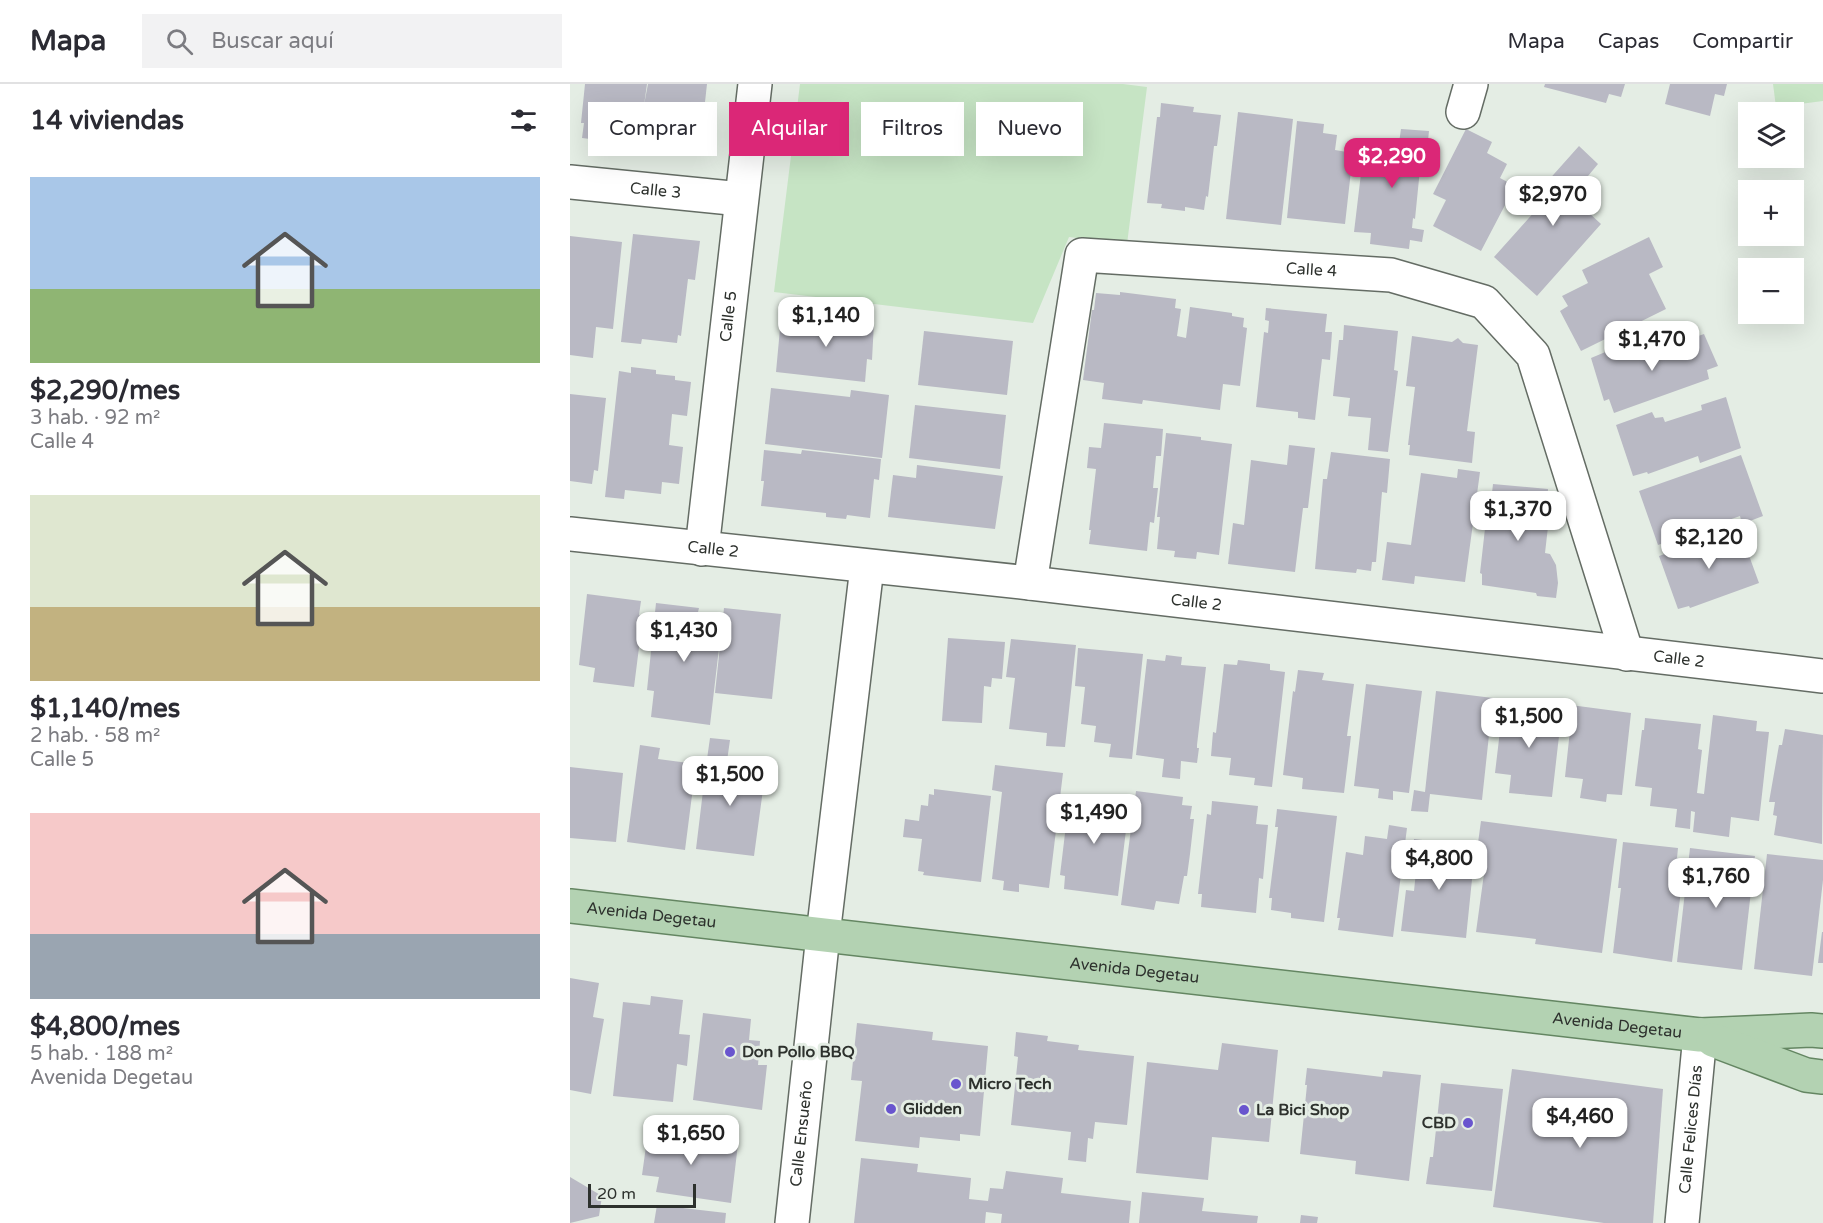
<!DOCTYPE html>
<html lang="es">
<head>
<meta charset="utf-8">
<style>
	:root { --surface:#fff; --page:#f2f2f3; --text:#2b2b33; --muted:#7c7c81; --line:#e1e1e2; --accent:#db2777 }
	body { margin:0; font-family:"Varela Round",sans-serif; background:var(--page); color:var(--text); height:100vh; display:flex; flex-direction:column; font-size:22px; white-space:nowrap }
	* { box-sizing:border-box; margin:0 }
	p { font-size:20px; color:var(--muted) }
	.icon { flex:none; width:33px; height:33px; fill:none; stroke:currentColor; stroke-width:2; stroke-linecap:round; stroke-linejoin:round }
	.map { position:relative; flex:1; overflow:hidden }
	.details { display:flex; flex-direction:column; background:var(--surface); width:570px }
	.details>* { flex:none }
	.banner { position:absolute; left:18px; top:18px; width:570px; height:54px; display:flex; gap:12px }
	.controls { position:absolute; left:1168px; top:18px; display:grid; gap:12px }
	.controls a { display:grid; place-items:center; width:66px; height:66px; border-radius:0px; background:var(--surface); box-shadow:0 6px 24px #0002; font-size:30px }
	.scale { position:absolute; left:18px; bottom:15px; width:108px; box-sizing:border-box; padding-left:6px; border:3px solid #2d312d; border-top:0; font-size:16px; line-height:21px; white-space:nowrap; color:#2d312d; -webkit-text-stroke:4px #e4ede4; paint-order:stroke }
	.price { position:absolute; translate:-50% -51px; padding:0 14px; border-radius:12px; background:#fff; color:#222; font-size:20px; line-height:39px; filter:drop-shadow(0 2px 3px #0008) }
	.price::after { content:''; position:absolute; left:50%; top:36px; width:18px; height:14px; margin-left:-9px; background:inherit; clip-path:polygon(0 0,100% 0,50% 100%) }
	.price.selected { background:var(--accent); color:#fff }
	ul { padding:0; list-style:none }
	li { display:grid; align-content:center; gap:12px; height:318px; padding:0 30px }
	li span { display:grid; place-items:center; height:186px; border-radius:0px; color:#555 }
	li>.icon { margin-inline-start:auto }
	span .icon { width:108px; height:108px; fill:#fffc; stroke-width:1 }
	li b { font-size:26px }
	h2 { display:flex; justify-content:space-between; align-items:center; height:72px; padding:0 30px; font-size:26px }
	.tag { padding:0 21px; border-radius:0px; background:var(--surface); box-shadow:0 6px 24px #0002; font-size:21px; line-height:54px }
	.tag.selected { background:var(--accent); color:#fff }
	header { display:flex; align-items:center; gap:36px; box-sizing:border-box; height:84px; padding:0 30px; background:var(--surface); border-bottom:2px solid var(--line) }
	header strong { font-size:28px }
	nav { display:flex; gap:33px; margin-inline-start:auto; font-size:21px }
	.search { width:420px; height:54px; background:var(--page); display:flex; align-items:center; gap:15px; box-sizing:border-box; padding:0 21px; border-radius:0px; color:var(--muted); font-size:22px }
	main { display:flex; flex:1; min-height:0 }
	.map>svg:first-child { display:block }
	.green { fill:#c6e4c4 }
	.building { fill:#b9b9c4 }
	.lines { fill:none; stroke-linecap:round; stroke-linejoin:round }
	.minor-casing { stroke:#646c64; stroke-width:36 }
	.major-casing { stroke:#648662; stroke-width:36 }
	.minor { stroke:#fff; stroke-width:33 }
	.major { stroke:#b3d2b2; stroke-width:33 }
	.poi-dot { fill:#6955ce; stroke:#e4ede4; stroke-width:2 }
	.labels { text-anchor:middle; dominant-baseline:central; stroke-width:6; stroke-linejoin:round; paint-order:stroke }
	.street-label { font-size:16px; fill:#2d312d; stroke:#e4ede4 }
	.poi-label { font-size:16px; font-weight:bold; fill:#2d312d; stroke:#e4ede4; text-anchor:start }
</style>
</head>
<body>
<header>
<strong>Mapa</strong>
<div class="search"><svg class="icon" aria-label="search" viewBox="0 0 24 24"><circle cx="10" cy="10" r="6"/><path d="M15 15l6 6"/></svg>Buscar aquí</div>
<nav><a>Mapa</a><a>Capas</a><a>Compartir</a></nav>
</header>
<main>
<section class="details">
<h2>14 viviendas<svg class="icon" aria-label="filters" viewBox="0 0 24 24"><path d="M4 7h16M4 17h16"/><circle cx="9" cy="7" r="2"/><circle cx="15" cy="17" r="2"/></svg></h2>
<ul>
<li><span style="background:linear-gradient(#a9c7e8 60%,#8fb573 0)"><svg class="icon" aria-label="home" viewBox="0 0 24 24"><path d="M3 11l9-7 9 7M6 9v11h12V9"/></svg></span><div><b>$2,290/mes</b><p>3 hab. · 92 m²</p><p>Calle 4</p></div></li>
<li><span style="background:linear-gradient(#dfe7d0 60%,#c2b280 0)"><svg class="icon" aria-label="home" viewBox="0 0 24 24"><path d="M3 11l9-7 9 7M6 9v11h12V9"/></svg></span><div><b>$1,140/mes</b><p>2 hab. · 58 m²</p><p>Calle 5</p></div></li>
<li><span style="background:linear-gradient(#f6c9c9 65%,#9aa5b1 0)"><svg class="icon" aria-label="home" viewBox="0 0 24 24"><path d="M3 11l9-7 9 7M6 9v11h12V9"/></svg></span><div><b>$4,800/mes</b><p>5 hab. · 188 m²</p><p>Avenida Degetau</p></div></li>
</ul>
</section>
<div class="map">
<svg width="1253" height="1139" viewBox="0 0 1253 1139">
	<rect width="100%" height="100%" fill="#e4ede4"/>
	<g class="green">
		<path d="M230,0H553L577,3L557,160L499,153L463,239L204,208Z"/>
		<path d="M1203,0H1253V17L1206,23Z"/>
	</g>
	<g class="building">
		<path d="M15,0H77L74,21L78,0H137L131,54L129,53L127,68L12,54L14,39H11Z"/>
		<path d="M975,0H1055L1051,13L1039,10L1036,19L974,3Z"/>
		<path d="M1100,0H1157L1154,12L1145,10L1140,32L1095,20Z"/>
		<path d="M591,19L624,23L623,28L651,31L647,62H644L638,113L636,112L634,126L615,123V127L591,124L592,120L577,119L587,33H590Z"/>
		<path d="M668,28L723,35L711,141L656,135Z"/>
		<path d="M727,37L754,40L753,49L767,51L765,66L783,69L775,140L717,134Z"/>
		<path d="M831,45L859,47L855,85H850L845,135L843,134L842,144L854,146L852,158L840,156L839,165L800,160L801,149L784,148L795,56L829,59Z"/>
		<path d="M896,45L922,58L917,69L937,80L930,94L945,102L911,167L863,142L876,116L863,110Z"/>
		<path d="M1009,62L1028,80L1018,92L1023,96L1005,116L1031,140L967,212L924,173L984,106L976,99Z"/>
		<path d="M63,150L130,157L125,196L118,195L111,252L108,251L107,259L72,255L71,260L51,258Z"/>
		<path d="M0,152L52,158L43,245L26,243L23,274L0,271Z"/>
		<path d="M1079,153L1093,183L1079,190L1096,225L1011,267L990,227L998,222L992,212L1018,199L1012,186Z"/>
		<path d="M550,208L606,215L605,224L611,225L607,252L616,254L620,223L662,229V232L674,234L673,243L677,244L670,302L653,300L650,326L573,316L572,320L532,315L534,299L513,296L522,226H524L526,209L550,211Z"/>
		<path d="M696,224L757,230L755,248H762L760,276L752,275L745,336L728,334V328L686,323L694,248L698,249L699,237L695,236Z"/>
		<path d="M250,232L304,238L302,276L297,275L295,298L206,288L211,234L249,238Z"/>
		<path d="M774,241L828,247L824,286L828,287L818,368L798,366L801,334L778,332L780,314L763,312L769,256H773Z"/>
		<path d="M354,247L443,257L437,311L348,301Z"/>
		<path d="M1134,250L1148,282L1137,286L1139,295L1044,329L1039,315L1034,317L1021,274L1057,259L1060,267L1069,264L1071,272Z"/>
		<path d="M842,252L882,258L888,254L893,259L908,261L897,347L905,348L902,379L839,371L840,361H838L845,303L836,302Z"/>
		<path d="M61,283L86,286V290L105,292V296L121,298L117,332L102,330L99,361L113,363L109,400L92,398L91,410L55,406L54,415L35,413L49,287L61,289Z"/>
		<path d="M201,304L280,313L281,306L319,311L312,374L195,360Z"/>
		<path d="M0,310L36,314L28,387L24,386L22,400L0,397Z"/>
		<path d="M1156,313L1171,364L1130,379L1128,372L1078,390L1077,388L1063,392L1046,341L1082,328L1085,334L1093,333L1095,338L1132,326L1131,321Z"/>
		<path d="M345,321L436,331L430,385L339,374Z"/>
		<path d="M534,339L593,345L591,372H586L583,404H588L584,439L580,438L577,467L519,460L521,446H519L526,385L517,384L519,363L531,364Z"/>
		<path d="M596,349L631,353V356L662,360L649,471L627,468L626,475L604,473L605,467L587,465L590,433H587Z"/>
		<path d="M719,361L745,364L738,424H733L725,488L658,480L663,439L674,441L681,376L717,381Z"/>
		<path d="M194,366L231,370L232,366L311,375L309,396L304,395L300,434L277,431L276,435L256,433V429L191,422L194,397H191Z"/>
		<path d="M761,368L820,375L817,409L812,408L806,478H802L801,487L787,485L786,489L745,485L753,395H757Z"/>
		<path d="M1171,371L1193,432L1172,440L1170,432L1088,461L1069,407Z"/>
		<path d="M347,381L433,392L425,445L318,433L323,391L346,394Z"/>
		<path d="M888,385L910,388L895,498L845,492L844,500L812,496L817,458L841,461L851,389L887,394Z"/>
		<path d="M923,400L978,405L976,433L979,434L975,469L980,470L986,481L988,499L986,514L967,512L966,509L912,501V490L910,489L918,418H921Z"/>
		<path d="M1169,444L1189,499L1120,524L1119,522L1108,525L1089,472Z"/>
		<path d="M17,510L71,517L69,531L73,532L64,603L23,598L25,584L9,581Z"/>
		<path d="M86,519L129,524L128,528L153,530L140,641L81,633L84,607L77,606Z"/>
		<path d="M154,524L211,530L202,615L145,609Z"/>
		<path d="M378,554L435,558L432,595L422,594L421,603L414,602L412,639L372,637Z"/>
		<path d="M441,555L506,561L495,663L476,662L477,649L439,645L445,594L436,593Z"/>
		<path d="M508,564L573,570L562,675L539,673L541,660L524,658L526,642L511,640L515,603L505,602Z"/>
		<path d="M596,571L612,573L611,581L636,583L627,661V664H629L627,679L611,677L610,695L592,693L594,675L566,671L577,575L595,577Z"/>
		<path d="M668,576L700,580V586L715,588L702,703L684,701L685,694L659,691L661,674L641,672L643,648L646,649L654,580L667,581Z"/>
		<path d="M728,586L754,589L752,596L784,600L777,652H781L774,709L732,705L733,694L713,691L723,607L725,608Z"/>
		<path d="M796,600L852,607L839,709L823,707V716L808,714L809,705L784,702Z"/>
		<path d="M866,607L923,614L912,716L860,710L858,728L841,727L844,706L855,708Z"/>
		<path d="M937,620L992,626L982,713L939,709L941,691L925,689L932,630L936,631Z"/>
		<path d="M993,620L1061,629L1052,711L1037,710L1036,718L1010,714L1013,695L995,693L1001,637H992Z"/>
		<path d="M1143,631L1187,637L1186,647L1199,648L1189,737L1161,733L1159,753L1123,748L1125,728L1121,727L1120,745L1105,743L1107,725L1080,722L1082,704L1065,702L1072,646H1074L1075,634L1131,640L1128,665L1132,666L1127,709L1134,710Z"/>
		<path d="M1215,645L1253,651L1252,760L1204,751L1207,732L1203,731L1205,718H1199L1209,661H1212Z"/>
		<path d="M140,654L160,656L156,684L195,691L184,772L126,765L133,707L148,709L152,684L136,682Z"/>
		<path d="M70,661L90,664L88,675L126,680L115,766L57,758Z"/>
		<path d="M425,681L493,689L479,804L449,800V808L433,806L434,797L422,795L432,708L422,706Z"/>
		<path d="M0,683L53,689L46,758L0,754Z"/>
		<path d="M364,705L421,712L411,798L353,791L354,788L348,787L352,755L333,753L335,735L349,737L351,721L358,722L359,710L364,711Z"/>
		<path d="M566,707L613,713L612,721L622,722L620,735H624L620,770L617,792H614L609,820L586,817L584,826L551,821Z"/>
		<path d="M539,711L560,713L548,812L494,805L495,792L490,791L496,741L489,740L491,716L538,722Z"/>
		<path d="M642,717L688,722L686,740L698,741L693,795L689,794L686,829L631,823L632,810H628L637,730L641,731Z"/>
		<path d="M707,725L767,732L754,838L721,834V829L701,826L702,814H699L708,743H705Z"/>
		<path d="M911,737L1047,755L1032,869L965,860L966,855L906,848L917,768L907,766Z"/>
		<path d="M819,741L837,744L823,853L768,846L770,834H767L776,768L793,771L795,752L817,755Z"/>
		<path d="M844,755L869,758L868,762L905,766L896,854L831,847L836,806L844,807L847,778H842Z"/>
		<path d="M1053,758L1108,764L1107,774L1115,775L1102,878L1043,869L1051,804H1048Z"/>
		<path d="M1120,764L1185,772L1172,886L1107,878Z"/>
		<path d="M1197,770L1253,776V796L1242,892L1184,885Z"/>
		<path d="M1252,848H1253V879H1248Z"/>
		<path d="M0,894L29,899L23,933L34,935L21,1010L0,1006Z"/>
		<path d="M81,912L113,916L109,950L120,951L117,982L107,980L103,1018L43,1012L53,918L80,921Z"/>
		<path d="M133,929L181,935L179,956L190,957L188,981H197L192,1026L123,1016Z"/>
		<path d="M287,939L363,948L362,956L418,962L410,1052L390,1050V1057L350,1053L349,1064L285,1057L292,997L281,996Z"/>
		<path d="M446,948L478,952L477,957L509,961L508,966L564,972L557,1041L525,1038L523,1055L518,1054L516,1078L498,1076L501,1048L441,1041L448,973L444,972Z"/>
		<path d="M652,959L708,966L699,1058L642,1053L638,1096L566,1089L577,978L648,986Z"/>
		<path d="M737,984L812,993L813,987L851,991L839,1097L785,1090L786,1077L730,1070L737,1001H735Z"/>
		<path d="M942,985L1093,1005L1083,1139H1034L923,1123Z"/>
		<path d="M871,999L933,1005L922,1107L856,1100L860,1073H863Z"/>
		<path d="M78,1048L168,1060L161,1119L86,1108L89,1093L72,1091Z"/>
		<path d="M291,1074L348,1080L347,1088L401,1094L399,1115L418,1117L420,1104L433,1105L436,1087L493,1094L491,1109L561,1117L559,1139H431L432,1130L416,1128L415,1139H284Z"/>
		<path d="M0,1093L32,1112L29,1132L0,1139Z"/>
		<path d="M572,1108L634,1114L632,1127L688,1132L687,1139H569Z"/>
		<path d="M87,1121L156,1129L155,1139H84Z"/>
		<path d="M731,1131L748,1133L747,1139H730Z"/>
	</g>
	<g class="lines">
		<g class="minor-casing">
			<g id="minor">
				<path d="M893,28L901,0"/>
				<path id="s1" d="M0,98L171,115"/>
				<path id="s2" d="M0,450L460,499L1253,592"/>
				<path id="s3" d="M132,465L185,0"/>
				<path id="s4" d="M460,499L512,171L821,191L914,218L963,271L1057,570"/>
				<path id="s5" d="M222,1139L253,851L297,483"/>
				<path id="s6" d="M1112,1139L1130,951"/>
			</g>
		</g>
		<g class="major-casing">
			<g id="major">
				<path id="s7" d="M0,822L1130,951L1241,946L1253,947"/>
				<path d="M1143,956L1236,991L1253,993"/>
			</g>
		</g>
		<use href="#minor" class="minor"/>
		<use href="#major" class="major"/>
	</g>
	<g class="poi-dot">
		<circle cx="160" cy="968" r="6"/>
		<circle cx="386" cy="1000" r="6"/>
		<circle cx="321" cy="1025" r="6"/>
		<circle cx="674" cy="1026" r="6"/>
		<circle cx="898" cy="1039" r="6"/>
	</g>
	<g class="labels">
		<g class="street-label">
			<text stroke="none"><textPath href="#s1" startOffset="86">Calle 3</textPath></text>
			<text stroke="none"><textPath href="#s4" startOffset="562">Calle 4</textPath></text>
			<text stroke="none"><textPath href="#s3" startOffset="234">Calle 5</textPath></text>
			<text stroke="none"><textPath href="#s2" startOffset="144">Calle 2</textPath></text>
			<text stroke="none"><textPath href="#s2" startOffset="630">Calle 2</textPath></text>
			<text stroke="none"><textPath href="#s2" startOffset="1116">Calle 2</textPath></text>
			<text stroke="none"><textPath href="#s7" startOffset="82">Avenida Degetau</textPath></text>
			<text stroke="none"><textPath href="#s7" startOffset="568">Avenida Degetau</textPath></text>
			<text stroke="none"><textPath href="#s7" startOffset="1054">Avenida Degetau</textPath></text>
			<text stroke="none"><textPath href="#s6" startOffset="94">Calle Felices Días</textPath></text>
			<text stroke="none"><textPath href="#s5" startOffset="90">Calle Ensueño</textPath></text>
		</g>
		<g class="poi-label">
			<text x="172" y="968">Don Pollo BBQ</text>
			<text x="398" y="1000">Micro Tech</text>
			<text x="333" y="1025">Glidden</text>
			<text x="686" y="1026">La Bici Shop</text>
			<text x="886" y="1039" text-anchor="end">CBD</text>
		</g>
	</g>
</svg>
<div class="controls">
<a><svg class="icon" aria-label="layers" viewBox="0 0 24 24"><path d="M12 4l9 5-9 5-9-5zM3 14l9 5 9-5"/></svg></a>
<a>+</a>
<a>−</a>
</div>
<div class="scale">20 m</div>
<b class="price selected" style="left:822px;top:105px">$2,290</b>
<b class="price" style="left:983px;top:143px">$2,970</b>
<b class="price" style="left:256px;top:264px">$1,140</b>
<b class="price" style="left:1082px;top:288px">$1,470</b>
<b class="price" style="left:948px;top:458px">$1,370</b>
<b class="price" style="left:1139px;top:486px">$2,120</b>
<b class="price" style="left:114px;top:579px">$1,430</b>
<b class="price" style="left:959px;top:665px">$1,500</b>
<b class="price" style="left:160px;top:723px">$1,500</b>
<b class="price" style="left:524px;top:761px">$1,490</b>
<b class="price" style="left:869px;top:807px">$4,800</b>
<b class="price" style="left:1146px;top:825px">$1,760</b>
<b class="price" style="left:1010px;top:1065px">$4,460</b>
<b class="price" style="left:121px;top:1082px">$1,650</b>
<div class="banner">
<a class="tag">Comprar</a>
<a class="tag selected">Alquilar</a>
<a class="tag">Filtros</a>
<a class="tag">Nuevo</a>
</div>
</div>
</main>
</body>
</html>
